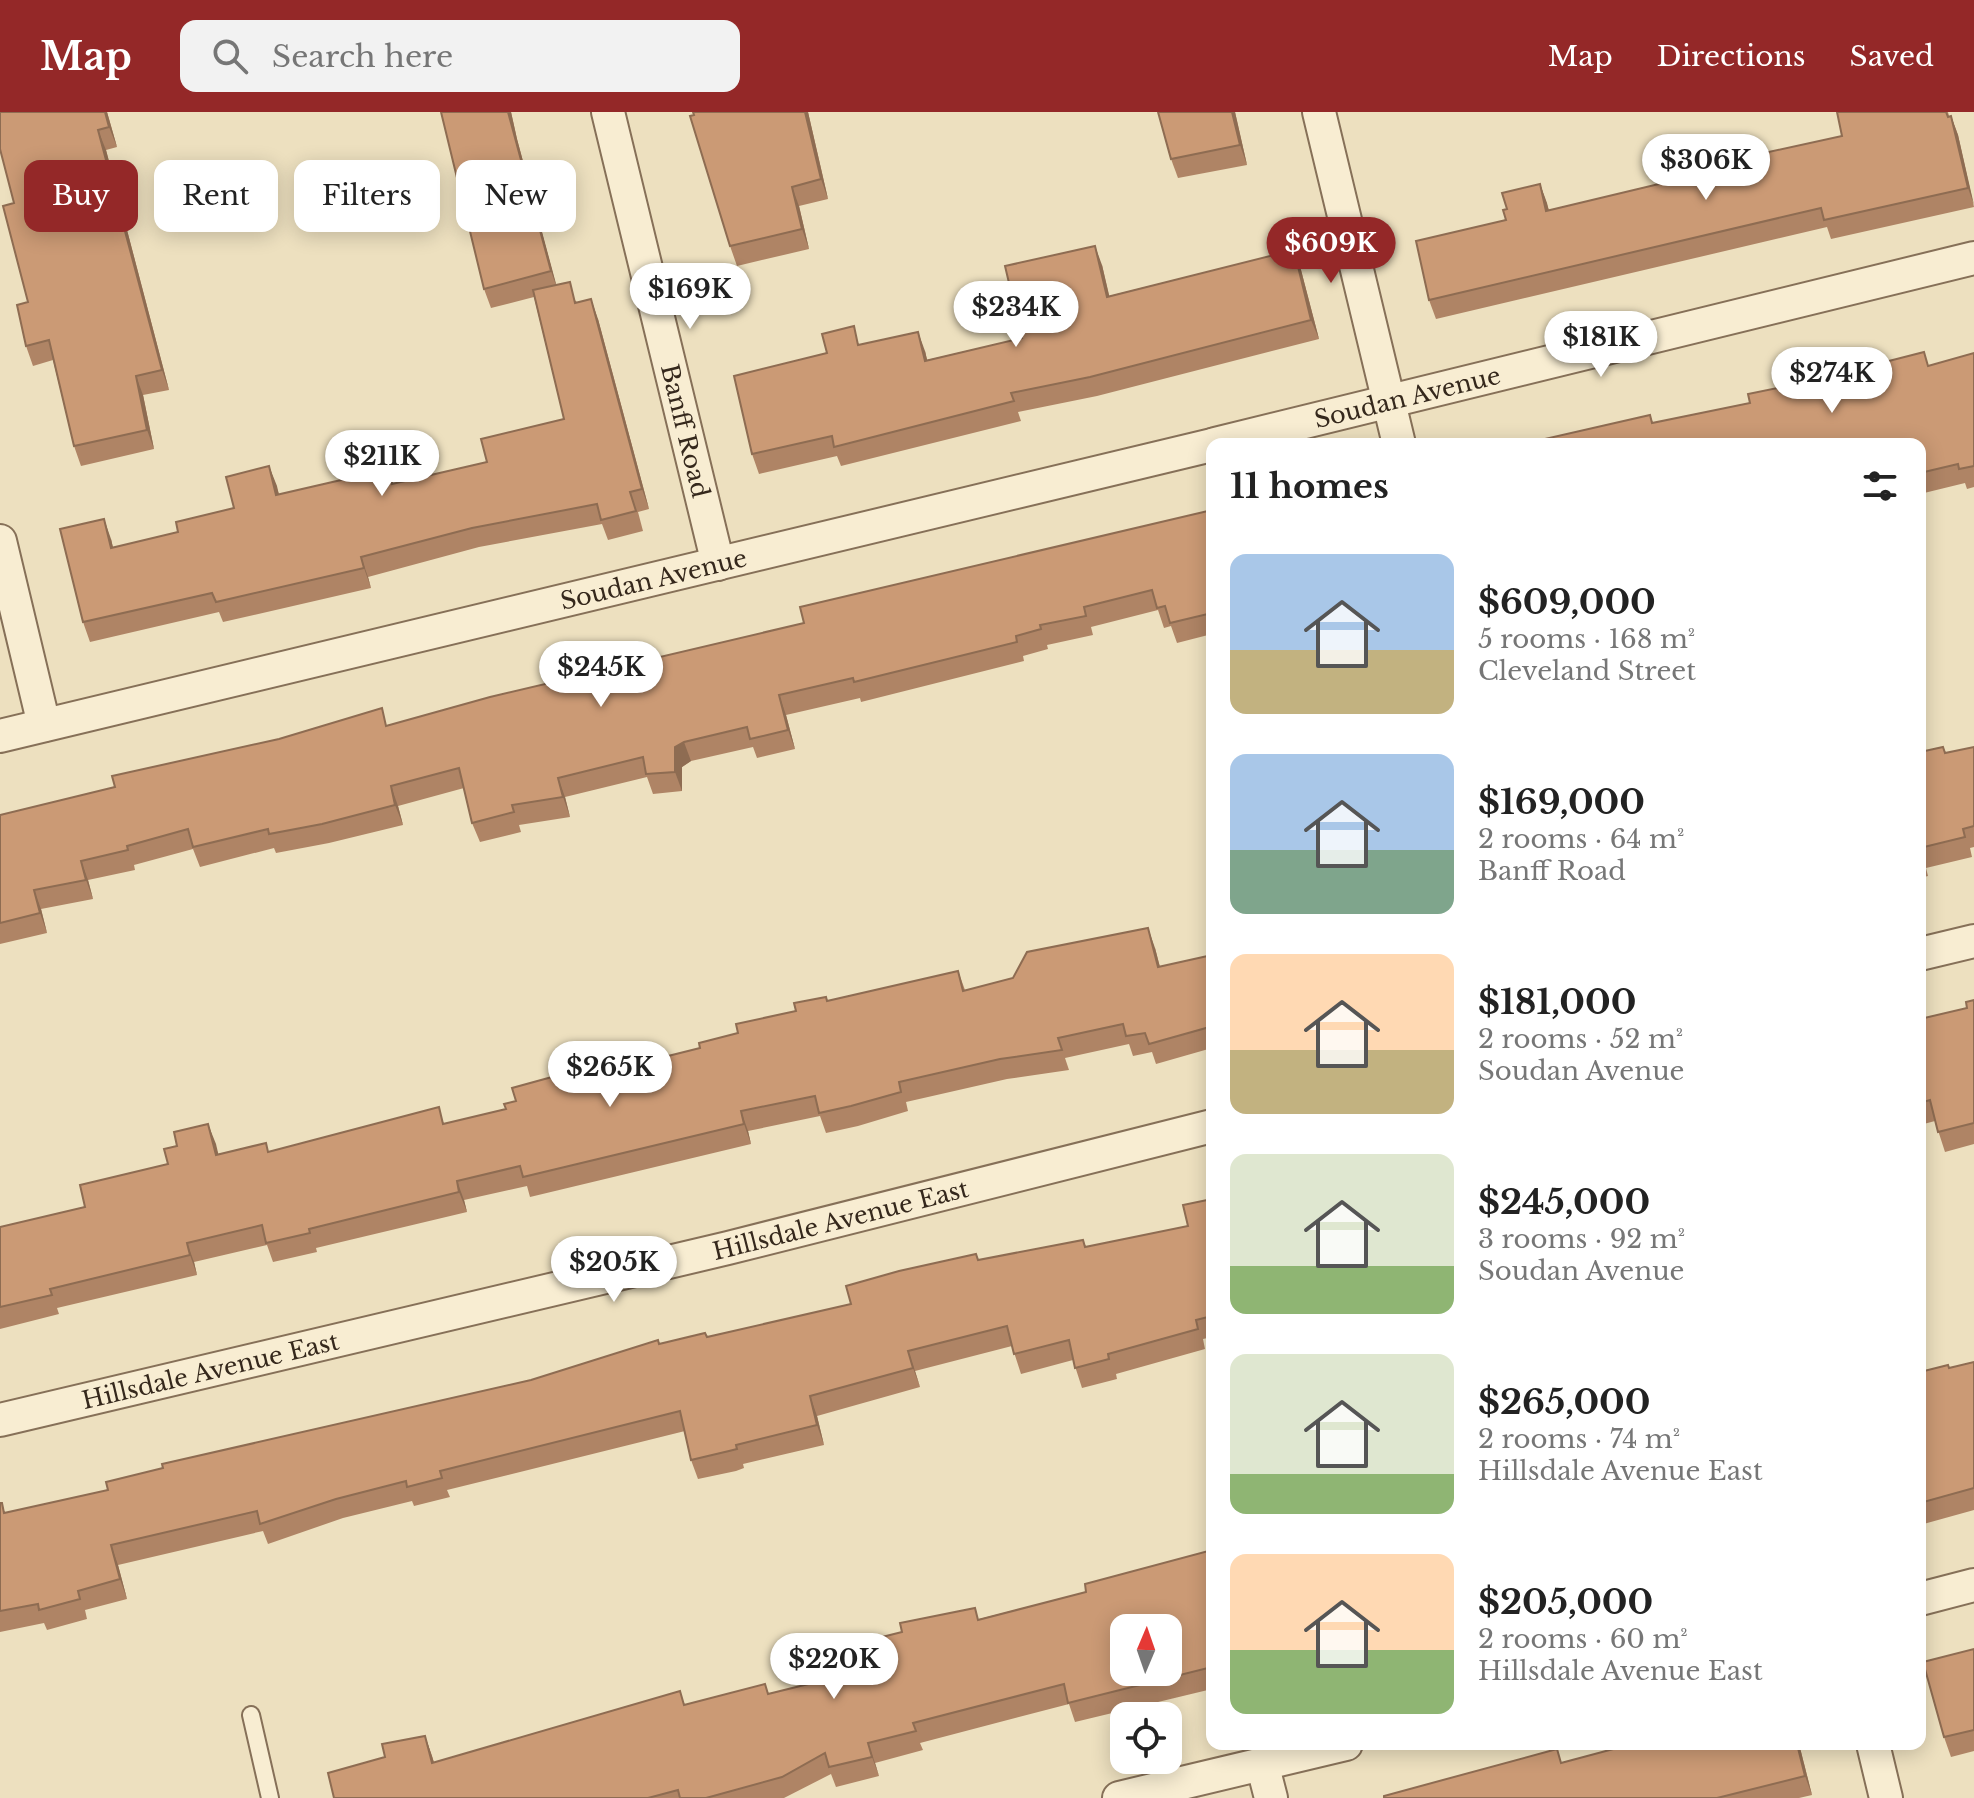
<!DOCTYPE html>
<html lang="en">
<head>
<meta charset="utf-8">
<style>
	:root { --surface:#fff; --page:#f2f2f2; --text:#222; --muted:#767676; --accent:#942828 }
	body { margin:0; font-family:"Libre Baskerville",serif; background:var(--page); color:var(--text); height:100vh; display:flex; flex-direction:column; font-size:30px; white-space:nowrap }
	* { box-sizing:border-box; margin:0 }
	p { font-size:26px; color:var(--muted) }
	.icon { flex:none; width:44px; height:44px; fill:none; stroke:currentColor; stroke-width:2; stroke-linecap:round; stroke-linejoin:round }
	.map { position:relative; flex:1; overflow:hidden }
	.details { position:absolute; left:1206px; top:326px; width:720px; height:1312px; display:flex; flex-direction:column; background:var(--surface); border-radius:16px; box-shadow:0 4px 20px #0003 }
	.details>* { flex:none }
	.hud { position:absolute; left:24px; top:48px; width:760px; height:72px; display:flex; gap:16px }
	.needle { width:52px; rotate:2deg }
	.buttons { position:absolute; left:1110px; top:1502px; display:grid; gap:16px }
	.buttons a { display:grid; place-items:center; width:72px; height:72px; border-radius:16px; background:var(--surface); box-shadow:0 4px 20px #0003; font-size:40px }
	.price { position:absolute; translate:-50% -68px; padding:0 18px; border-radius:28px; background:#fff; color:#222; font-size:26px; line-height:52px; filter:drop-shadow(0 2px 4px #0008) }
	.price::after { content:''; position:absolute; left:50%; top:48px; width:24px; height:18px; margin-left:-12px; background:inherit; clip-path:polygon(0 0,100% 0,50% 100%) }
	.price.selected { background:var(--accent); color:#fff }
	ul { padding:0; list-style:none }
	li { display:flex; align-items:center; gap:24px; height:200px; padding:0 24px }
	li span { display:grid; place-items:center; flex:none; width:224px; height:160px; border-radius:16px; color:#555 }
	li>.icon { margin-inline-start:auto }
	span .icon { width:96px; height:96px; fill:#fffc; stroke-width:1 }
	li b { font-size:34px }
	h2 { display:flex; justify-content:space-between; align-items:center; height:96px; padding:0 24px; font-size:34px }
	.tag { padding:0 28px; border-radius:16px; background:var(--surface); box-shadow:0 4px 20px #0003; font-size:28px; line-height:72px }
	.tag.selected { background:var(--accent); color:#fff }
	header { display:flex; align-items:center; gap:48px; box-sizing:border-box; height:112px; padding:0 40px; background:var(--accent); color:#fff }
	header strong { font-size:38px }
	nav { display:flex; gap:44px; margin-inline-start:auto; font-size:28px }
	.search { width:560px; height:72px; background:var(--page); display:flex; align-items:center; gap:20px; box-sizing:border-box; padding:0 28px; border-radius:16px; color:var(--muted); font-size:30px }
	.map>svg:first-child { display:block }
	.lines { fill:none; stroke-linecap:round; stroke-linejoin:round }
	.lane-casing { stroke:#867058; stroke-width:20 }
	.street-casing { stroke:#867058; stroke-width:36 }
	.lane { stroke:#f8edd2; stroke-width:16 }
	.street { stroke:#f8edd2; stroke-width:32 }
	.wall { fill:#af8465 }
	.shaded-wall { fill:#8e6c52 }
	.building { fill:#cb9a75; stroke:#8e6c52; stroke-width:2; fill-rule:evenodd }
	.labels { text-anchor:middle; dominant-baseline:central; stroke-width:6; stroke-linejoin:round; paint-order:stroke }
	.street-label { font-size:24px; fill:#35281c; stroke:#f5eace }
</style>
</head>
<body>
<header>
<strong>Map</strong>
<div class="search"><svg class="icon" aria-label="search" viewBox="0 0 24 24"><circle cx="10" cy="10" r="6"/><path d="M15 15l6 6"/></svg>Search here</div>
<nav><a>Map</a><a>Directions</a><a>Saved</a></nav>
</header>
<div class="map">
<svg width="1974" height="1686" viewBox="0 0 1974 1686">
	<rect width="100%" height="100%" fill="#ede0bf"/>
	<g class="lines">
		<g class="lane-casing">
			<path id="lane" d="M251,1603L270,1686"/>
		</g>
		<g class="street-casing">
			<g id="street">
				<path id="s1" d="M608,0L718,452"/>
				<path d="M1319,0L1399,332"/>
				<path id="s2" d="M1215,332L1974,146"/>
				<path d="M0,429L44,613"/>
				<path id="s3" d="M0,624L1212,333"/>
				<path d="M1920,842L1974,829"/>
				<path id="s4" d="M0,1308L728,1136L1212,1014"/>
				<path d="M1920,1487L1974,1473"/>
				<path d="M1873,1632L1886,1686"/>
				<path d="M1262,1651L1271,1686"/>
				<path d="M1119,1686L1346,1632"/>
			</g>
		</g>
		<use href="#lane" class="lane"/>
		<use href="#street" class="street"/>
	</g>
	<g class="wall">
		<path d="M107,0L117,35L106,38L169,278L143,283L154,337L81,354L74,334L53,248L33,254L26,234L28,190L14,91Z"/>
		<path d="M441,0H511L517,27L556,173L598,207L649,397L638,400L643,419L608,428L602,412L479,435L368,465L371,476L223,510L219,500L90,530L83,510L111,427L113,436L178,420L234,396L269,354L279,382L394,372L487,350L564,307L534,185L491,196L484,177Z"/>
		<path d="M693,0H808L828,87L799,94L809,137L737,154L730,134Z"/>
		<path d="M1158,0H1235L1247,53L1178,66L1171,47Z"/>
		<path d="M1837,0H1948L1949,4H1951L1958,23L1974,95L1831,127L1827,115L1436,207L1429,188L1506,108L1507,97L1540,72L1549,98L1659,72L1842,24Z"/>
		<path d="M1294,138L1301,158L1319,227L1097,284L1018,300L1021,309L841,354L837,344L759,362L752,342L827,241L860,233L925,239L927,248L1022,226L1102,153L1109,184Z"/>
		<path d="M1974,241V375L1967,377L1965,371L1920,382V332H1523L1650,303L1653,311L1929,254Z"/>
		<path d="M1212,398V522L1177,531L1171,514L1164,516L1158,498L1091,515L1093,523L1047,533L1048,537L1023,544L1024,549L861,590L860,586L786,603L795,637L757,646L753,635L691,649L682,655V679L653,682L647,665L565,685L570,705L519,713L521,720L480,730L472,711L464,676L398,694L403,713L329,731L276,741L274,736L200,755L193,737L134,753L135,758L88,768L93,787L41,797L47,821L0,832V703L388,613L804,511Z"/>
		<path d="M1943,635L1946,641L1974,635V735L1970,736L1972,745L1926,756L1928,764L1920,766V640Z"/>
		<path d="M1155,836L1160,855L1212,843V936L1156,952L1152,940L1133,944L1129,932L1065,946L1069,958L1007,967L906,990L908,999L858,1014L826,1021L820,1004L748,1019L751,1032L530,1085L527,1074L464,1088L467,1100L316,1136L317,1140L273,1150L267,1133L194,1150L197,1163L57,1196L59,1202L0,1217V1115L85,1095L168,1052L177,1034L208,1012L218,1042L269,1040L445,1012L506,997L516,989L621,946L625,955L700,936L796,899L827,889L958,859L965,878Z"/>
		<path d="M1974,888V1032L1945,1040L1935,1009L1920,1013V907L1967,896Z"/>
		<path d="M1212,1087V1225L1203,1227L1205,1237L1116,1262L1117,1267L1082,1276L1073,1248L1021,1262L1012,1234L915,1259L920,1275L817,1304L824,1333L743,1352L744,1356L736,1359L698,1367L691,1348L685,1319L447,1378L450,1385L414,1394L412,1389L343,1406L268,1432L263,1419L118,1453L127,1487L85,1498L87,1507L47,1518L44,1511L0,1520V1391L5,1401L108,1378L531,1268L659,1232L707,1225L851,1192L978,1148L1083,1128L1086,1135L1188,1114Z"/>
		<path d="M1974,1250V1398L1920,1413V1260L1949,1256Z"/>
		<path d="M1212,1438V1577L1075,1610L1069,1592L920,1631L923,1638L875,1651L879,1664L836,1675L831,1662L784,1686H334L385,1645L425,1624L434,1650L685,1593L768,1582L857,1560L868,1554L979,1507L1086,1480Z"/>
		<path d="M1974,1537V1639L1951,1645L1944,1625Z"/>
		<path d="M1799,1632L1812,1683L1799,1686H1384L1562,1651Z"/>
	</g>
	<g class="shaded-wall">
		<path d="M105,0H107L117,35L109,15Z"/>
		<path d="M508,0H511L517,27L558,179L551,159Z"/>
		<path d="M805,0H808L828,87L821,67Z"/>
		<path d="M1232,0H1235L1247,53L1240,33Z"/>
		<path d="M1951,4L1958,23L1974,93L1968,76Z"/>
		<path d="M98,18L106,38L169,278L162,258Z"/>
		<path d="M1540,72L1547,91L1553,118L1546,99Z"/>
		<path d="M792,75L799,94L809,137L802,117Z"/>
		<path d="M1095,134L1102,153L1114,204L1107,185Z"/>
		<path d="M1294,138L1301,158L1319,227L1311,208Z"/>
		<path d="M591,187L598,207L649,397L642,377Z"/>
		<path d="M918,220L925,239L932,268L925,249Z"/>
		<path d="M136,264L143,283L154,337L147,318Z"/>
		<path d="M269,354L277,374L283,402L276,383Z"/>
		<path d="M104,407L111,427L118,456L111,436Z"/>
		<path d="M361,445L368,465L371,476L364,456Z"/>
		<path d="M779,583L786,603L795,637L788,618Z"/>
		<path d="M684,630L691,649L682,655V679L675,660V635Z"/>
		<path d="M558,666L565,685L570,705L563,685Z"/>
		<path d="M391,674L398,694L403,713L395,693Z"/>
		<path d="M81,749L88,768L93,787L86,768Z"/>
		<path d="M34,778L41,797L47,821L40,801Z"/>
		<path d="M1148,816L1155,836L1165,875L1158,855Z"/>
		<path d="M1212,912V932L1206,916Z"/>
		<path d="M741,999L748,1019L751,1032L744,1012Z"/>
		<path d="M208,1012L216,1032L223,1062L216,1043Z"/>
		<path d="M457,1069L464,1088L467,1100L459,1080Z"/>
		<path d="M187,1131L194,1150L197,1163L190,1143Z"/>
		<path d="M908,1239L915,1259L920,1275L913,1256Z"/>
		<path d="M810,1284L817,1304L824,1333L817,1313Z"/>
		<path d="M111,1433L118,1453L127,1487L120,1467Z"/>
		<path d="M425,1624L432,1644L439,1670L432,1651Z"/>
		<path d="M868,1631L875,1651L879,1664L872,1645Z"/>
		<path d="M1797,1632H1799L1812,1683L1805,1664Z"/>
	</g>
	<g class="building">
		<path d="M0,0H105L109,15L98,18L162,258L136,264L147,318L74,334L49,228L26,234L17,193L28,190L3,94L14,91L0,37Z"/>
		<path d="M441,0H508L551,159L484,177Z"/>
		<path d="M693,0H805L821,67L792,75L802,117L730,134L690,4L694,3Z"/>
		<path d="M1158,0H1232L1240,33L1171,47Z"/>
		<path d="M1837,0H1946L1948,5L1951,4L1968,76L1824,108L1821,96L1429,188L1416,129L1506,108L1503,98L1507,97L1502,81L1540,72L1546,99L1659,72L1658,64L1842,24Z"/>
		<path d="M1095,134L1107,185L1294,138L1311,208L1090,265L1011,281L1014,289L834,335L832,324L752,342L734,264L827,241L822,222L854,214L858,233L918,220L925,249L1022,226L1005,154Z"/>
		<path d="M570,170L575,191L591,187L642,377L630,380L636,399L601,408L597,392L472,416L361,445L364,456L216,490L212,481L83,510L60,417L104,407L111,436L178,420L176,410L234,396L226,365L269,354L276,383L389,357L392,372L487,350L481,327L564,307L533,178Z"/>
		<path d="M1924,240L1928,254L1974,241V354L1959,357L1958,352L1920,361V332H1523L1650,303L1652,311L1750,291L1748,282L1882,255L1881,251Z"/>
		<path d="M1212,398V501L1170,511L1165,494L1157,496L1152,478L1084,495L1086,504L1040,513L1041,517L1016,524L1017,530L854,570L853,566L779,583L788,618L750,627L747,615L684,630L675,635V660L646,662L643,645L558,666L563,685L512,693L514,700L472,711L459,656L391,674L395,693L322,712L269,722L268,717L193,735L188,717L127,734L128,738L81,749L86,768L34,778L40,801L0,811V703L115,675L112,664L279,627L382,596L386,614L490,585L804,511L800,495Z"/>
		<path d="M1943,635L1945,641L1974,635V714L1963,717L1965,725L1920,736V640Z"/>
		<path d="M1148,816L1158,855L1212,843V912L1206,916L1149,932L1145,921L1126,924L1123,912L1058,926L1062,938L1000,947L899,970L901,980L851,994L819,1001L815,984L741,999L744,1012L523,1065L520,1054L457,1069L459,1080L309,1117L310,1121L266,1131L262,1113L187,1131L190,1143L50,1177L52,1183L0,1195V1115L85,1095L80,1073L168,1052L164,1037L177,1034L174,1020L208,1012L216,1043L266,1031L268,1040L439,995L443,1012L506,997L504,992L516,989L512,976L621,946L624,955L700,936L699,931L738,921L736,912L796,899L794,891L826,885L827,889L958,859L963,879L1013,866L1027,840Z"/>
		<path d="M1974,888V1011L1938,1020L1930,988L1920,991V907L1967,896L1966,890Z"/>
		<path d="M1212,1087V1204L1196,1208L1198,1217L1108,1242L1109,1247L1075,1256L1069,1228L1014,1242L1007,1214L908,1239L913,1256L810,1284L817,1313L736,1333L737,1337L729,1339L691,1348L680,1299L440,1359L442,1366L407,1375L406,1369L336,1387L260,1412L257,1399L111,1433L120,1467L78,1479L80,1487L39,1498L38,1492L0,1499V1391H2L4,1401L108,1378L106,1370L163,1356L162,1352L531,1268L658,1228L659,1232L705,1221L707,1225L851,1192L846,1174L899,1159L976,1142L978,1148L1083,1128L1085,1135L1188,1114L1183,1093Z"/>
		<path d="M1974,1250V1376L1920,1391V1260L1948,1253L1949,1256Z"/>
		<path d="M1212,1438V1555L1068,1591L1064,1572L913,1611L916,1619L868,1631L872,1645L829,1655L825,1641L782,1665L706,1686H680L678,1678L648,1686H334L328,1661L385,1645L382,1632L425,1624L432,1651L680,1579L684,1593L765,1572L768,1582L857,1560L856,1557L868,1554L862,1530L902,1520L900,1511L975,1496L978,1508L1086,1480L1085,1472ZM1124,1516H1168V1560H1124Z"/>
		<path d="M1974,1537V1618L1944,1625L1923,1550Z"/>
		<path d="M1632,1632H1797L1805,1664L1717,1686H1384V1684L1557,1637L1561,1651Z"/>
	</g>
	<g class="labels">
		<g class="street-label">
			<text stroke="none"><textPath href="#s2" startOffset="198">Soudan Avenue</textPath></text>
			<text stroke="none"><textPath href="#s1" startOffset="328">Banff Road</textPath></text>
			<text stroke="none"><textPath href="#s3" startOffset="672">Soudan Avenue</textPath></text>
			<text stroke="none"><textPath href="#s4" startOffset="864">Hillsdale Avenue East</textPath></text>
			<text stroke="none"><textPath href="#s4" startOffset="216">Hillsdale Avenue East</textPath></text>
		</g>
	</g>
</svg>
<div class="buttons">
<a><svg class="needle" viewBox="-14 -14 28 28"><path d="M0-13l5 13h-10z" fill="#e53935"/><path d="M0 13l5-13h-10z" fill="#767676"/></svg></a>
<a><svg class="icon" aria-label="locate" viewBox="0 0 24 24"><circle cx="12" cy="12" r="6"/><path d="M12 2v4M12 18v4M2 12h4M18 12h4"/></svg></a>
</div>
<b class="price" style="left:1706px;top:90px">$306K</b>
<b class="price selected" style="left:1331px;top:173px">$609K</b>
<b class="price" style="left:690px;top:219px">$169K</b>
<b class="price" style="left:1016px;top:237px">$234K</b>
<b class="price" style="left:1601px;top:267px">$181K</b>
<b class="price" style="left:1832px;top:303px">$274K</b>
<b class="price" style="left:382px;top:386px">$211K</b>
<b class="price" style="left:601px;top:597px">$245K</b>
<b class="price" style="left:610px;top:997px">$265K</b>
<b class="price" style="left:614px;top:1192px">$205K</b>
<b class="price" style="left:834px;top:1589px">$220K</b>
<div class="hud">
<a class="tag selected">Buy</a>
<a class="tag">Rent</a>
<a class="tag">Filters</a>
<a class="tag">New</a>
</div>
<section class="details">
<h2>11 homes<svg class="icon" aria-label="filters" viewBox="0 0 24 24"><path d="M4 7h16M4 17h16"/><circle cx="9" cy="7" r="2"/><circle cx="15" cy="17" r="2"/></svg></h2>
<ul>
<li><span style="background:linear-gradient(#a9c7e8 60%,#c2b280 0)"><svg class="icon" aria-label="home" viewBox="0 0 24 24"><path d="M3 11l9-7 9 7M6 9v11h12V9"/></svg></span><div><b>$609,000</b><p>5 rooms · 168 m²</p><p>Cleveland Street</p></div></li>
<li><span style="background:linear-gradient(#a9c7e8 60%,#7fa58c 0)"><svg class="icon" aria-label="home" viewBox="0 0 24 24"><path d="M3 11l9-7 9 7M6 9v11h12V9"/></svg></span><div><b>$169,000</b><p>2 rooms · 64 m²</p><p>Banff Road</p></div></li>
<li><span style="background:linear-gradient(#ffd9b3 60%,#c2b280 0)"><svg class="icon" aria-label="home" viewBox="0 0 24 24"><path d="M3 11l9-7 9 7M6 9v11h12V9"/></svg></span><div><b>$181,000</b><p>2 rooms · 52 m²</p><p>Soudan Avenue</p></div></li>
<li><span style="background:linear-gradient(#dfe7d0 70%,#8fb573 0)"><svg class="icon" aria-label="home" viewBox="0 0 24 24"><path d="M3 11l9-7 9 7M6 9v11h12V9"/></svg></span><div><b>$245,000</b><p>3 rooms · 92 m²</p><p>Soudan Avenue</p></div></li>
<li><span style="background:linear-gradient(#dfe7d0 75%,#8fb573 0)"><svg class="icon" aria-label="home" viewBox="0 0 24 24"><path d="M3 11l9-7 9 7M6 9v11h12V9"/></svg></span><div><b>$265,000</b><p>2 rooms · 74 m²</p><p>Hillsdale Avenue East</p></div></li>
<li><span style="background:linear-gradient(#ffd9b3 60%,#8fb573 0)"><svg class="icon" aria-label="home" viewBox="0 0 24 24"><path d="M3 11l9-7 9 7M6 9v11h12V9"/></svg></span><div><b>$205,000</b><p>2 rooms · 60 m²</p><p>Hillsdale Avenue East</p></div></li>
</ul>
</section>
</div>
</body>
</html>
